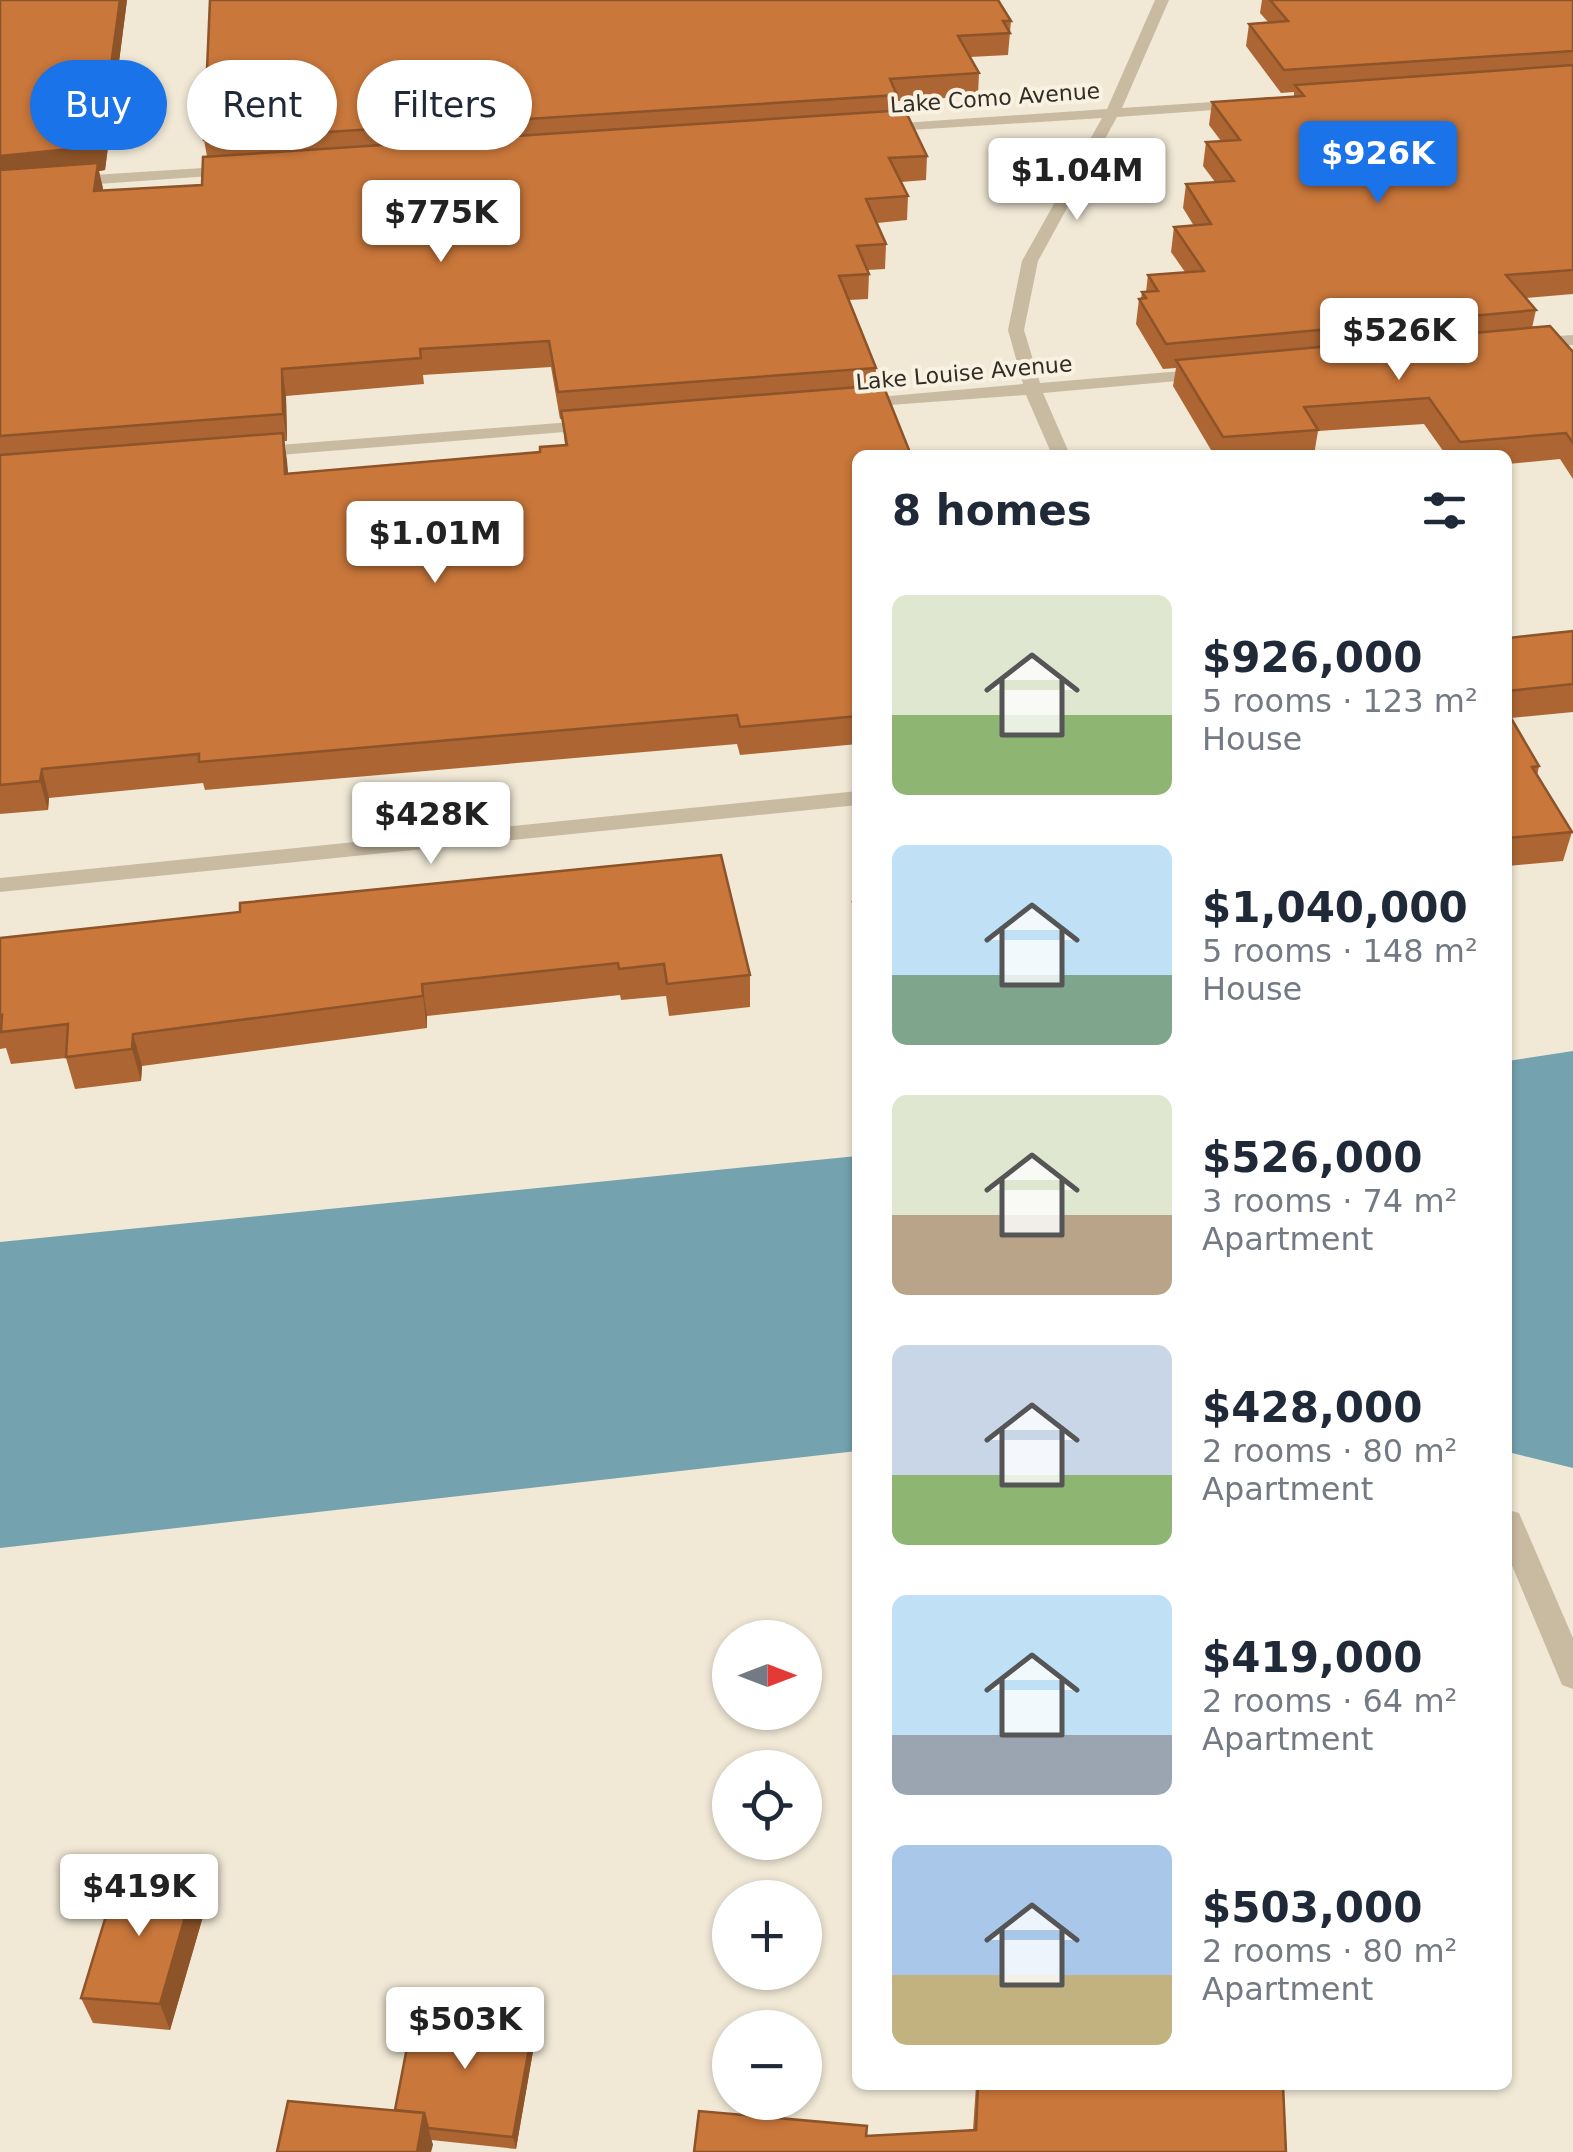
<!DOCTYPE html>
<html lang="en">
<head>
<meta charset="utf-8">
<style>
	:root { --surface:#fff; --page:#f2f2f3; --text:#1f2937; --muted:#747a83; --accent:#1a73e8 }
	body { margin:0; font-family:"DejaVu Sans",sans-serif; background:var(--page); color:var(--text); height:100vh; display:flex; flex-direction:column; font-size:38px; white-space:nowrap }
	* { box-sizing:border-box; margin:0 }
	p { font-size:32px; color:var(--muted) }
	.icon { flex:none; width:55px; height:55px; fill:none; stroke:currentColor; stroke-width:2; stroke-linecap:round; stroke-linejoin:round }
	.map { position:relative; flex:1; overflow:hidden }
	.panel { position:absolute; left:852px; top:450px; width:660px; height:1640px; display:flex; flex-direction:column; background:var(--surface); border-radius:15px; box-shadow:0 2px 8px #0004 }
	.panel>* { flex:none }
	.hud { position:absolute; left:30px; top:60px; width:672px; height:90px; display:flex; gap:20px }
	.needle { width:65px; rotate:90deg }
	.fabs { position:absolute; left:712px; top:1620px; display:grid; gap:20px }
	.fabs a { display:grid; place-items:center; width:110px; height:110px; border-radius:50%; background:var(--surface); box-shadow:0 2px 8px #0004; font-size:50px }
	.price { position:absolute; translate:-50% -85px; padding:0 22px; border-radius:10px; background:#fff; color:#222; font-size:32px; line-height:65px; filter:drop-shadow(0 2px 5px #0008) }
	.price::after { content:''; position:absolute; left:50%; top:60px; width:30px; height:22px; margin-left:-15px; background:inherit; clip-path:polygon(0 0,100% 0,50% 100%) }
	.price.selected { background:var(--accent); color:#fff }
	ul { padding:0; list-style:none }
	li { display:flex; align-items:center; gap:30px; height:250px; padding:0 40px }
	li span { display:grid; place-items:center; flex:none; width:280px; height:200px; border-radius:15px; color:#555 }
	li>.icon { margin-inline-start:auto }
	span .icon { width:120px; height:120px; fill:#fffc; stroke-width:1 }
	li b { font-size:42px }
	h2 { display:flex; justify-content:space-between; align-items:center; height:120px; padding:0 40px; font-size:42px }
	.chip { padding:0 35px; border-radius:45px; background:var(--surface); box-shadow:0 2px 8px #0004; font-size:35px; line-height:90px }
	.chip.selected { background:var(--accent); color:#fff }
	.map>svg:first-child { display:block }
	.water { fill:#74a2af }
	.lines { fill:none; stroke-linecap:round; stroke-linejoin:round }
	.street { fill:#c9bba2; fill-rule:evenodd }
	.wall { fill:#ad6633; fill-rule:evenodd }
	.shaded-wall { fill:#8d5329 }
	.building { fill:#c9773b; stroke:#8d5329; stroke-width:2.5 }
	.labels { text-anchor:middle; dominant-baseline:central; stroke-width:8; stroke-linejoin:round; paint-order:stroke }
	.far-street-label { font-size:22px; fill:#332c24; stroke:#f9f2e2 }
</style>
</head>
<body>
<div class="map">
<svg width="1573" height="2152" viewBox="0 0 1573 2152">
	<rect width="100%" height="100%" fill="#f1e9d6"/>
	<g class="water">
		<path d="M1573,1051V1468L1508,1452V1061Z"/>
		<path d="M857,1156V1451L0,1548V1242Z"/>
	</g>
	<g class="lines">
		<g class="street">
			<path d="M1155,0H1169L1122,108L1242,100L1249,104L1242,108L1117,117L1038,261L1024,330L1040,383L1205,369L1211,370V378L1043,393L1070,455H1052L1026,395L850,408L847,404L856,399L1023,384L1008,330L1022,261L1102,118L878,132L871,128L873,125L1107,109Z"/>
			<path d="M234,166L239,168V174L0,191V181Z"/>
			<path d="M1573,335V345L1528,348L1519,343L1528,338Z"/>
			<path d="M597,420L603,421V429L253,457L244,452L253,447Z"/>
			<path d="M858,791V805L0,892V878Z"/>
			<path d="M1508,1510L1519,1513L1573,1638V1689L1562,1685L1508,1556Z"/>
		</g>
	</g>
	<g class="wall">
		<path d="M0,0H127L105,170L99,171L102,191L202,185L207,156L204,140L1011,21L1008,55L970,57L979,73L978,96L897,101V111L927,156L926,180L901,182L908,196L907,220L877,223L886,244L885,269L868,270L869,274L868,299L849,300L876,368L875,386L858,455V744L740,755L737,744L205,790L203,783L49,798L48,810L0,814ZM551,367L560,419H562L565,445L540,452L288,473L284,441H287L286,396L424,384L423,375Z"/>
		<path d="M1262,0H1573V294L1526,298L1536,310L1532,328L1573,352V479L1560,459L1508,464V455H1446L1424,424L1318,431L1314,455H1214L1173,386L1176,368L1163,369L1136,324L1139,299L1141,298L1142,292H1146L1148,275L1185,272L1171,252L1174,227L1194,226L1183,208L1186,184L1215,182L1203,166L1206,142L1221,141L1209,125L1212,102L1294,96V92L1281,93L1246,46L1249,24L1268,22L1260,13Z"/>
		<path d="M1573,631V712L1511,718L1539,766L1537,776L1572,832L1563,861L1508,866V638Z"/>
		<path d="M858,819V871L853,856L854,820Z"/>
		<path d="M853,902H858V959L853,938Z"/>
		<path d="M240,903L750,975V1007L669,1016L666,996L621,1000L620,995L427,1016V1028L142,1066L141,1081L75,1089L66,1058L11,1064L6,1048L0,1049V938L240,912Z"/>
		<path d="M196,1879L206,1906L170,2030L93,2023L81,1998Z"/>
		<path d="M534,2021L536,2034L516,2149L431,2140L433,2145L395,2110Z"/>
		<path d="M976,2085H1283L1286,2152L866,2136L973,2130Z"/>
	</g>
	<g class="shaded-wall">
		<path d="M120,0H127L105,170L99,171L103,188L99,216L0,181V156Z"/>
		<path d="M282,369L286,396L287,441L283,414Z"/>
		<path d="M283,433L287,460L290,501L285,474Z"/>
		<path d="M42,769L49,798L48,810L40,781Z"/>
		<path d="M422,984L427,1016V1028L423,996Z"/>
		<path d="M133,1034L142,1066L141,1081L132,1049Z"/>
		<path d="M196,1879L206,1906L170,2030L160,2004Z"/>
		<path d="M534,2021L536,2034L516,2149L513,2137Z"/>
		<path d="M424,2113L433,2145L431,2152H417Z"/>
	</g>
	<g class="building">
		<path d="M0,0H120L100,146L0,156Z"/>
		<path d="M210,0H998L1011,21H1003L1010,33L958,36L979,73L890,79L897,95L204,140Z"/>
		<path d="M1270,0H1573V51L1284,70L1249,24L1288,21Z"/>
		<path d="M1573,65V270L1506,275L1536,310L1166,344L1139,299L1146,298L1142,292L1158,291L1148,275L1204,271L1174,227L1211,224L1186,184L1234,181L1206,142L1240,140L1212,102L1304,96L1295,85Z"/>
		<path d="M905,110L927,156L889,158L908,196L866,199L886,244L857,246L869,274L839,276L876,368L558,392L549,341L420,349L421,358L282,369L283,414L0,436V170L98,163L94,191L202,185L203,157Z"/>
		<path d="M1550,326L1573,352V443L1566,433L1460,442L1429,398L1304,407L1318,430L1223,437L1176,360Z"/>
		<path d="M883,385L911,455H858V716L740,727L737,715L199,762V754L42,769L40,781L0,785V455L283,433L285,474L540,452V447L567,445L561,411Z"/>
		<path d="M1573,631V684L1508,691V638Z"/>
		<path d="M1508,713L1539,766L1532,767L1572,832L1508,838Z"/>
		<path d="M721,855L750,975L667,984L664,964L619,969L618,963L422,984L423,996L133,1034L132,1049L66,1057L68,1024L1,1032L2,1015L0,1016V938L240,912V903Z"/>
		<path d="M853,902H858V919Z"/>
		<path d="M119,1873L196,1879L160,2004L81,1998Z"/>
		<path d="M414,2011L534,2021L513,2137L428,2128L424,2113L395,2110Z"/>
		<path d="M978,2085H1283L1286,2152H694L699,2111L867,2126L866,2136L976,2130Z"/>
		<path d="M288,2101L424,2113L417,2152H277Z"/>
	</g>
	<g class="labels">
		<g class="far-street-label">
			<text transform="translate(995 98) rotate(-4)">Lake Como Avenue</text>
			<text transform="translate(964 373) rotate(-5)">Lake Louise Avenue</text>
		</g>
	</g>
</svg>
<div class="fabs">
<a><svg class="needle" viewBox="-14 -14 28 28"><path d="M0-13l5 13h-10z" fill="#e53935"/><path d="M0 13l5-13h-10z" fill="#747a83"/></svg></a>
<a><svg class="icon" aria-label="locate" viewBox="0 0 24 24"><circle cx="12" cy="12" r="6"/><path d="M12 2v4M12 18v4M2 12h4M18 12h4"/></svg></a>
<a>+</a>
<a>−</a>
</div>
<b class="price selected" style="left:1378px;top:206px">$926K</b>
<b class="price" style="left:1077px;top:223px">$1.04M</b>
<b class="price" style="left:441px;top:265px">$775K</b>
<b class="price" style="left:1399px;top:383px">$526K</b>
<b class="price" style="left:435px;top:586px">$1.01M</b>
<b class="price" style="left:431px;top:867px">$428K</b>
<b class="price" style="left:139px;top:1939px">$419K</b>
<b class="price" style="left:465px;top:2072px">$503K</b>
<div class="hud">
<a class="chip selected">Buy</a>
<a class="chip">Rent</a>
<a class="chip">Filters</a>
</div>
<section class="panel">
<h2>8 homes<svg class="icon" aria-label="filters" viewBox="0 0 24 24"><path d="M4 7h16M4 17h16"/><circle cx="9" cy="7" r="2"/><circle cx="15" cy="17" r="2"/></svg></h2>
<ul>
<li><span style="background:linear-gradient(#dfe7d0 60%,#8fb573 0)"><svg class="icon" aria-label="home" viewBox="0 0 24 24"><path d="M3 11l9-7 9 7M6 9v11h12V9"/></svg></span><div><b>$926,000</b><p>5 rooms · 123 m²</p><p>House</p></div></li>
<li><span style="background:linear-gradient(#bfe0f5 65%,#7fa58c 0)"><svg class="icon" aria-label="home" viewBox="0 0 24 24"><path d="M3 11l9-7 9 7M6 9v11h12V9"/></svg></span><div><b>$1,040,000</b><p>5 rooms · 148 m²</p><p>House</p></div></li>
<li><span style="background:linear-gradient(#dfe7d0 60%,#b9a48a 0)"><svg class="icon" aria-label="home" viewBox="0 0 24 24"><path d="M3 11l9-7 9 7M6 9v11h12V9"/></svg></span><div><b>$526,000</b><p>3 rooms · 74 m²</p><p>Apartment</p></div></li>
<li><span style="background:linear-gradient(#c9d6e8 65%,#8fb573 0)"><svg class="icon" aria-label="home" viewBox="0 0 24 24"><path d="M3 11l9-7 9 7M6 9v11h12V9"/></svg></span><div><b>$428,000</b><p>2 rooms · 80 m²</p><p>Apartment</p></div></li>
<li><span style="background:linear-gradient(#bfe0f5 70%,#9aa5b1 0)"><svg class="icon" aria-label="home" viewBox="0 0 24 24"><path d="M3 11l9-7 9 7M6 9v11h12V9"/></svg></span><div><b>$419,000</b><p>2 rooms · 64 m²</p><p>Apartment</p></div></li>
<li><span style="background:linear-gradient(#a9c7e8 65%,#c2b280 0)"><svg class="icon" aria-label="home" viewBox="0 0 24 24"><path d="M3 11l9-7 9 7M6 9v11h12V9"/></svg></span><div><b>$503,000</b><p>2 rooms · 80 m²</p><p>Apartment</p></div></li>
</ul>
</section>
</div>
</body>
</html>
